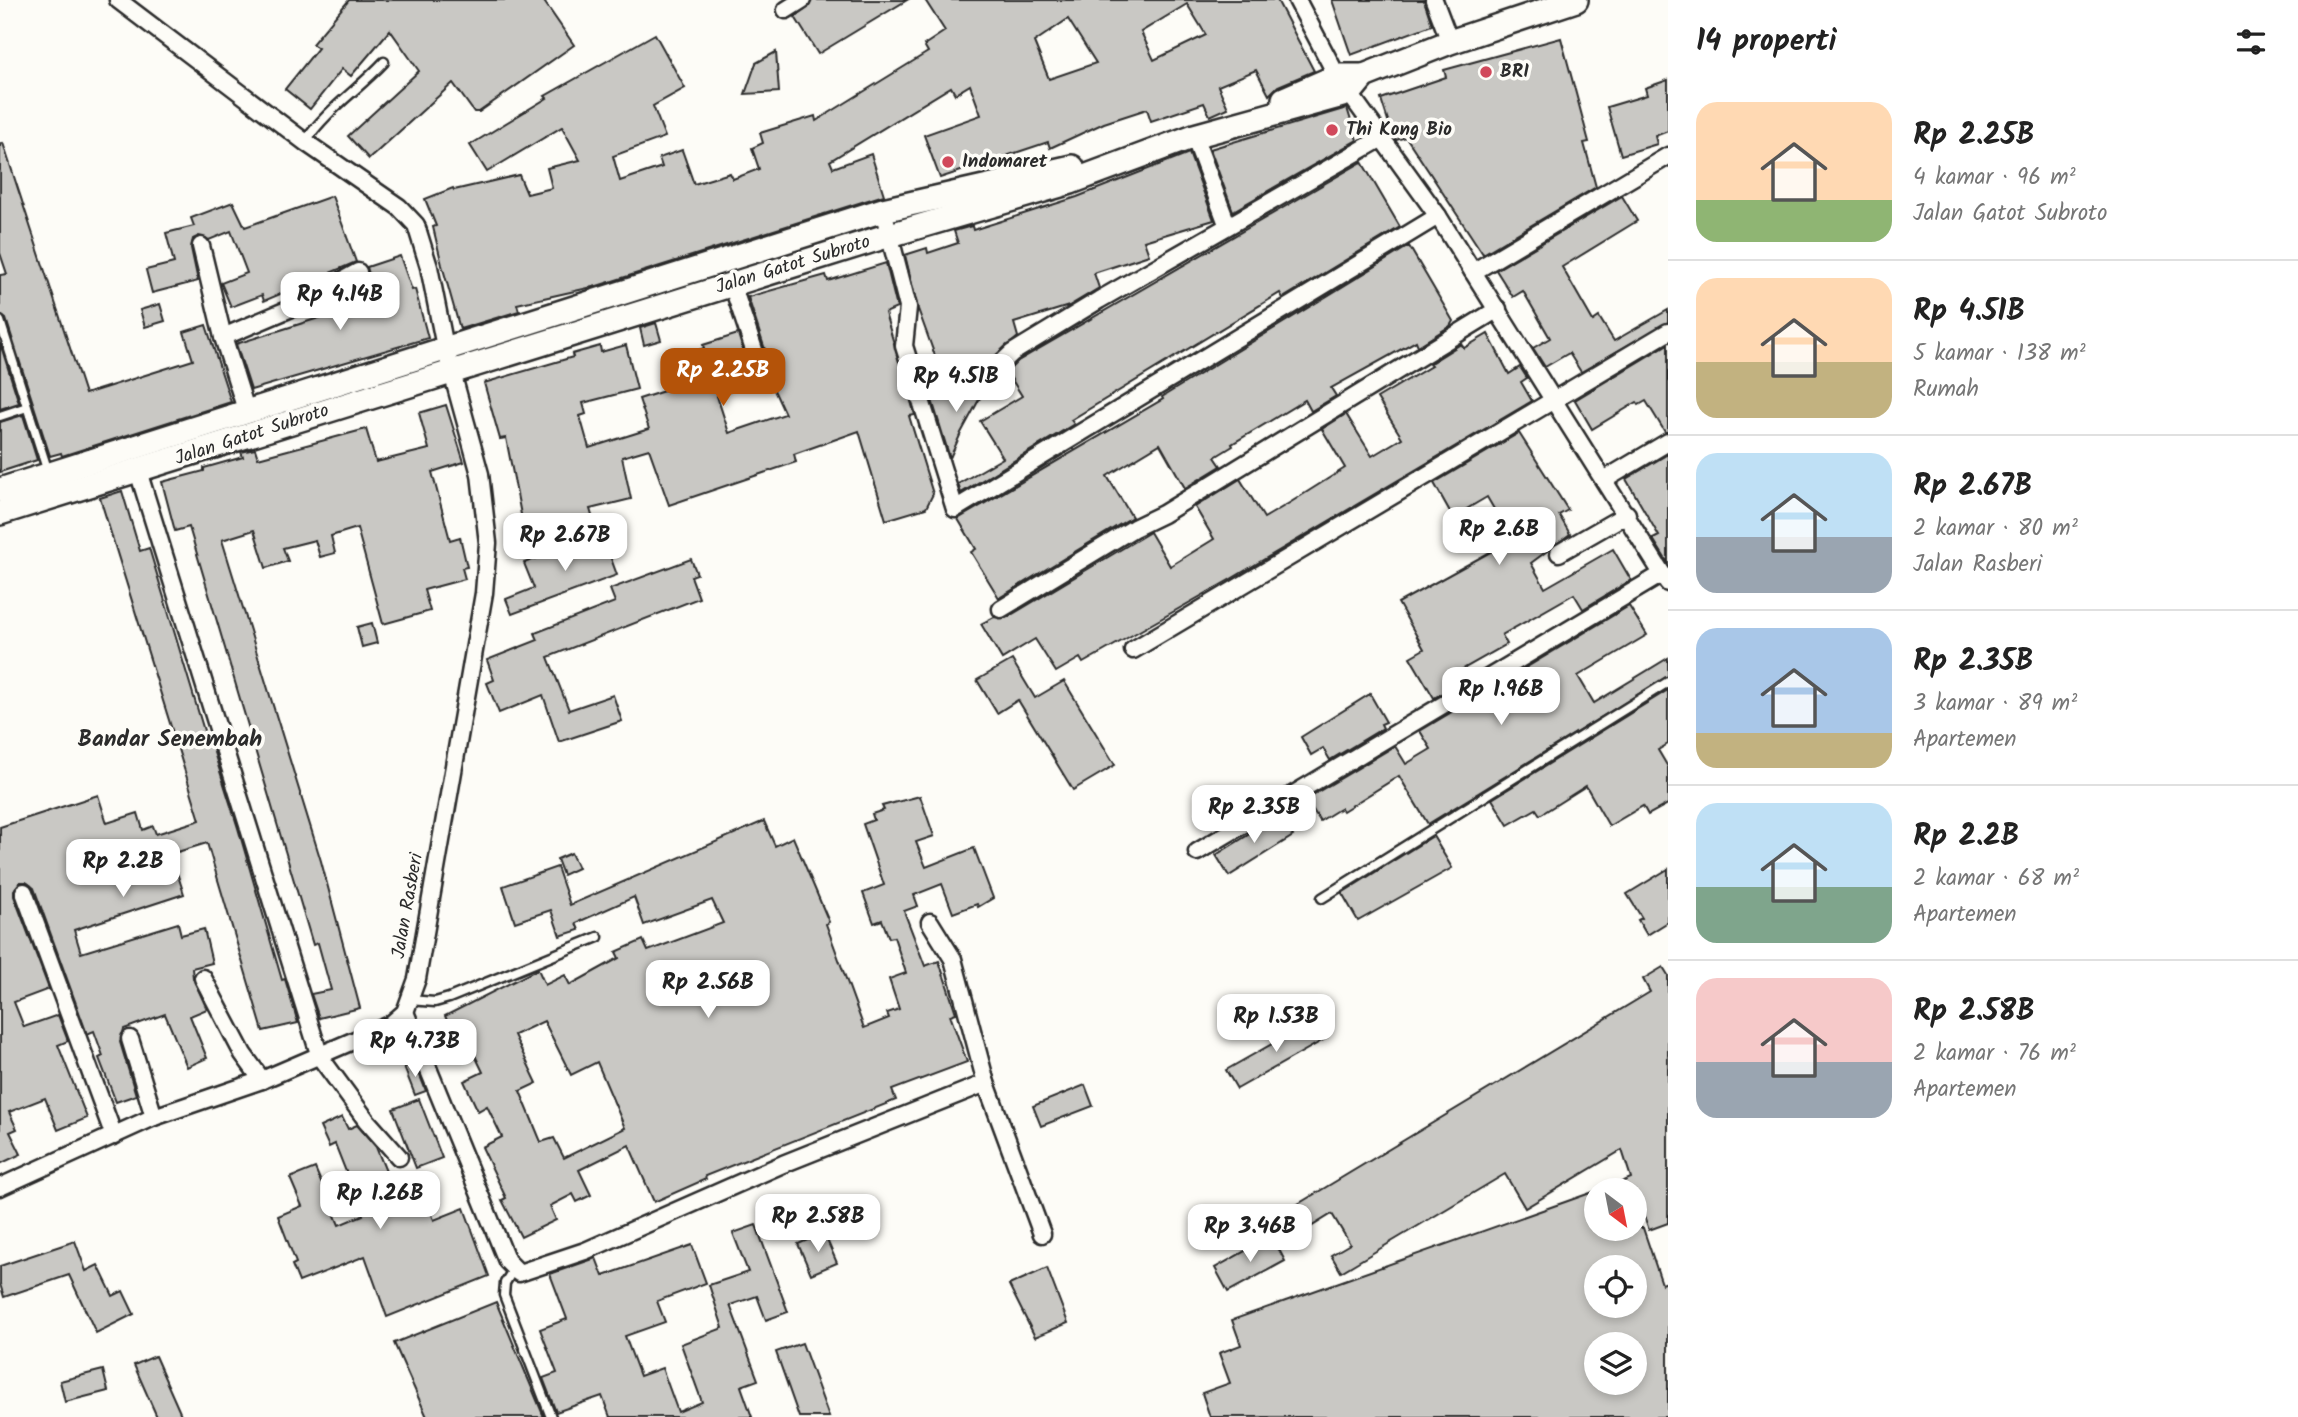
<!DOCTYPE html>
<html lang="id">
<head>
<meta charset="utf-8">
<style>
	:root { --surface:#fff; --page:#f6f6f6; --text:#222; --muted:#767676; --line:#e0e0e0; --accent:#b45309 }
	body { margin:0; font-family:Kalam,sans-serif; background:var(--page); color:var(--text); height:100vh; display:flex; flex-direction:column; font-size:26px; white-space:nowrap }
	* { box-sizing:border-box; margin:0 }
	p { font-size:23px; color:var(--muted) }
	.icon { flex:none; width:38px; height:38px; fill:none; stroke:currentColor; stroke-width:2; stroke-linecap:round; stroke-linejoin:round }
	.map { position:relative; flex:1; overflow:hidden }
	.panel { display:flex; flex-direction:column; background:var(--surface); width:630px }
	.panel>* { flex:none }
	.needle { width:46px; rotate:148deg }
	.buttons { position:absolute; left:1584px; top:1178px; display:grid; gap:14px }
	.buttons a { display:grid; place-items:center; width:63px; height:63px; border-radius:50%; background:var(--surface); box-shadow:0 4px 10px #0003; font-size:35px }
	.price { position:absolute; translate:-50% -60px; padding:0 16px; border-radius:14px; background:#fff; color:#222; font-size:23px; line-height:46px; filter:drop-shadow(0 2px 4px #0008) }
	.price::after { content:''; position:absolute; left:50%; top:42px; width:21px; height:16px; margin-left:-10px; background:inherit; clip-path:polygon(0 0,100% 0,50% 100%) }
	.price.on { background:var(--accent); color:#fff }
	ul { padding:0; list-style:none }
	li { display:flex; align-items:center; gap:21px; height:175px; padding:0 28px }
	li+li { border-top:2px solid var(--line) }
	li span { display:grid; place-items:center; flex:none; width:196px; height:140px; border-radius:21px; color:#555 }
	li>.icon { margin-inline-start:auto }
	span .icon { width:84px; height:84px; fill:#fffc; stroke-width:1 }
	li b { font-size:30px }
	h2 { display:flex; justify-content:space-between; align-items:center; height:84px; padding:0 28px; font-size:30px }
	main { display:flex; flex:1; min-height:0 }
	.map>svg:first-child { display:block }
	.building { fill:#c9c8c4; stroke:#2b2b2b; stroke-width:2; fill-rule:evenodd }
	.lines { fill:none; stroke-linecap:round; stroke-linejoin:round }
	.service-casing { stroke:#2b2b2b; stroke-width:13 }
	.minor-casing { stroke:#2b2b2b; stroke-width:21 }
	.secondary-casing { stroke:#2b2b2b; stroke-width:28 }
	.service { stroke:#fdfcf7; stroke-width:8 }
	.minor { stroke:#fdfcf7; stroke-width:16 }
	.secondary { stroke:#fdfcf7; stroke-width:23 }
	.poi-dot { fill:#d1495b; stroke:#fdfcf7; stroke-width:2.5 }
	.labels { text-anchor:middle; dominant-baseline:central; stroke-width:7; stroke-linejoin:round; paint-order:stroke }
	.poi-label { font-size:19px; font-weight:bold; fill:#2b2b2b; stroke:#fdfcf7; text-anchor:start }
	.street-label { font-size:19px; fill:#2b2b2b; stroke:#fdfcf7 }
	.quarter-label { font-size:23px; font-weight:bold; fill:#2b2b2b; stroke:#fdfcf7 }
</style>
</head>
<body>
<main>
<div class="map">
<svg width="1668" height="1417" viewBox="0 0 1668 1417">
	<rect width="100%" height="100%" fill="#fdfcf7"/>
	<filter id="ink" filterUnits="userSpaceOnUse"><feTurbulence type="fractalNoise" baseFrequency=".0143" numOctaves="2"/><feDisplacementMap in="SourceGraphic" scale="14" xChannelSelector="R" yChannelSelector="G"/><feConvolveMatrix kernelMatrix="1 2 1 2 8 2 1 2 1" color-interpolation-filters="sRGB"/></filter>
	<g filter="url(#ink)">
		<g class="building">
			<path d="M349,0H543L574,45L479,112H474L453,83L369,159L348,136L419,71L390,30L351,76L342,69L310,109L285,89L318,48L312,44Z"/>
			<path d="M812,0H907L818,54L795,17L808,8Z"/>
			<path d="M925,0H1277L1314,71L1278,86L1269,95L1256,70L1218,86L1228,108L1210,116L1204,103L1151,121L1147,109L1104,123L1050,148L1048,142L940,178L924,135L981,115L970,85L955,94L951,87L830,161L833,168L871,154L884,195L597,286L517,304L519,311L460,329L442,265L433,227L436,226L425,199L453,188L454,190L519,175L527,194L552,188L547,168L580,160L562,127L487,172L470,145L547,98L545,96L655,34L685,88L653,106L665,137L613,156L620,181L662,167L659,158L682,150L694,184L730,173L733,179L759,169L752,148L763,143L760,133L815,116L816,121L928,52L924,45L945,31ZM1187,4L1206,35L1154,60L1141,32ZM1068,19L1096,63L1049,79L1034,42Z"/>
			<path d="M1332,0H1424L1432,25L1351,55Z"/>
			<path d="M1561,38L1589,142L1584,143L1596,187L1483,254L1406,137L1396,140L1393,136L1381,99L1446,77L1444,70Z"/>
			<path d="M776,52L779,92L745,94L756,63Z"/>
			<path d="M1668,80V131L1655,136L1657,144L1621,155L1607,107L1647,95L1645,88Z"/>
			<path d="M1347,108L1357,140L1233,211L1210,149Z"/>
			<path d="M3,143L85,394L193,360L184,332L206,325L231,402L62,456L61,453L50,456L6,319L0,315V275L7,274L0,253V144Z"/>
			<path d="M1189,153L1214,220L1144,241L1149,255L1094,273L1099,288L1069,306L1014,323L1018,337L986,364L942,375L918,309L905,255L927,248L928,253L958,243L954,231L972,226L973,230L1077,197Z"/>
			<path d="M1362,162L1400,227L1283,298L1280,293L1071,420L1074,424L961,493L958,484L1003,458L980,421L1022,396L1007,372L1018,361Z"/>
			<path d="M332,196L356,262L264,301L262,295L231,307L221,283L247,273L231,231L209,240L199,236L193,239L191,248L198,281L152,293L146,270L174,263L166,233L194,226L191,218L233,202L245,227Z"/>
			<path d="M1622,196L1637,221L1562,267L1593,321L1599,317L1614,341L1668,310V322L1581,372L1569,353L1545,367L1533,348L1550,338L1523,291L1513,297L1496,270Z"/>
			<path d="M1409,246L1453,321L1450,326L1418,346L1416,341L1331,388L1336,396L1311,411L1305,400L1232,444L1233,446L1215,457L1221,466L1185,488L1160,444L1107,476L1132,517L999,598L971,552L976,549L958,519L1163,399L1162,397Z"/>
			<path d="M400,256L412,290L415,289L428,338L251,390L236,344L376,300L367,267Z"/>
			<path d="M886,263L897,308L885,313L915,415L909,416L933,494L926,508L886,520L859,431L794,454L796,462L669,505L649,449L622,457L631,499L590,509L593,519L525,535L506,438L500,439L484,383L573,357L572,354L600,346L601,352L626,345L637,389L583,403L586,414L580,416L589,448L649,429L639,399L670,389L661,365L704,348L703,345L738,334L747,363L729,368L731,391L717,396L729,433L785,414L773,388L768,370L769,362L748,297L826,275L828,281Z"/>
			<path d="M160,304L165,321L145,327L140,310Z"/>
			<path d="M656,323L661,340L644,345L640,328Z"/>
			<path d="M1488,334L1509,374L1520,367L1527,378L1521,382L1532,401L1231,579L1083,663L1080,658L1056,672L1035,639L1002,659L981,624L994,617L1006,618L1150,532L1170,566L1214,539L1195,507L1240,479L1264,518L1291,502L1345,468L1322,429L1346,414L1372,456L1402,438L1377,398L1431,366L1429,364L1461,344L1464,348Z"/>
			<path d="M0,343L19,403L0,409Z"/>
			<path d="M1668,344V432H1665L1646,401L1639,405L1637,402L1592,429L1575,400Z"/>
			<path d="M987,385L961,433L950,458L932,400Z"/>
			<path d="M446,405L464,462L432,472L450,540L460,537L467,567L462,568L465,579L424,590L430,611L383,624L357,528L331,536L335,553L320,557L315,540L283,548L288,561L266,568L254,530L222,540L321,861L360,1008L319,1018L311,994L331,990L318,943L313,945L189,527L175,531L162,482L204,471V468L243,457L241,452L255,449L258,458L366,429L376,462L429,449L419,413Z"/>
			<path d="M23,415L37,460L0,472V422Z"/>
			<path d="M1519,433L1568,510L1559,515L1570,534L1531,563L1545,588L1613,549L1631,580L1583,609L1574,594L1502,635L1507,644L1458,672L1463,681L1434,698L1410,657L1424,649L1398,603L1512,540L1487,497L1453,517L1434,483Z"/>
			<path d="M1668,454V563L1653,539L1659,536L1626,479Z"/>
			<path d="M122,491L140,551L149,548L208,744L211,743L238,828L282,980L285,979L298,1023L263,1031L207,843L171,854L184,894L74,930L81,953L178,923L181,935L204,929L212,963L192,968L193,978L207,1009L190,1016L207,1058L187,1067L165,1014L124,1029L120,1042L136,1095L116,1102L99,1058L103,1056L94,1031L87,1034L34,888L26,882H20L14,890V896L49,989L14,1002L24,1027L58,1015L68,1041L58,1045L87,1118L58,1130L45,1098L9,1112L17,1129L10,1132L21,1154L0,1164V827L98,795L107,823L138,813L143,830L153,826L156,834L200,820L100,498Z"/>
			<path d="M602,534L617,575L512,614L506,599L534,588L524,563Z"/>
			<path d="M691,559L697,574L691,576L699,598L548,657L569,710L613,695L622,721L559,742L543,695L499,713L487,683L494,680L487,660L538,640L535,633L615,602L610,589Z"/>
			<path d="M1629,606L1647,635L1578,676L1594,703L1668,658V676L1428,824L1399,776L1343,811L1341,808L1320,821L1306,799L1395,746L1406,764L1431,749L1420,731Z"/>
			<path d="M372,623L377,643L362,647L357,627Z"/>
			<path d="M1012,660L1035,698L1064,681L1115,765L1073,790L1018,700L997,713L977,680Z"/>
			<path d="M1668,690V744L1658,750L1668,767V804L1648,815L1643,806L1609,826L1586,786L1540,815L1536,809L1508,825L1492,799Z"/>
			<path d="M1370,694L1386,722L1381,724L1383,728L1330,760L1323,748L1311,755L1301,737Z"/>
			<path d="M920,796L934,836L916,842L926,867L974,848L993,898L978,907L977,904L953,913L942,884L914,895L918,906L904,911L925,966L939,961L956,1013L950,1015L967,1062L892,1090L896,1100L705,1176L706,1179L654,1202L629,1145L579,1170L591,1195L577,1202L573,1194L550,1206L556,1220L521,1237L502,1200L506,1198L482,1147L502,1137L487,1106L478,1111L464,1081L483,1072L468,1041L459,1046L445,1016L538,969L545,985L565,975L570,985L619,958L616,952L643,940L648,951L723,923L712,900L644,925L634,897L576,923L579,930L560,936L551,910L515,922L503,886L557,867L570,905L764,821L775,846L793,837L829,922L826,924L864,1028L889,1018L887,1013L899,1009L889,979L906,973L894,937L889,938L882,920L874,923L863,893L884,885L863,824L874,820L872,814L884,810L882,806ZM544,1021L571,1075L597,1062L625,1128L564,1158L554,1138L541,1142L520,1091L537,1083L514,1035Z"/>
			<path d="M1280,815L1293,836L1229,876L1216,855Z"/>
			<path d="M1433,836L1452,868L1358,921L1342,893Z"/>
			<path d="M571,853L578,868L563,875L557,859Z"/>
			<path d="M1668,869V922L1647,935L1638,920L1642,918L1627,894Z"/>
			<path d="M1663,967L1668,975V1223L1649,1230L1635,1190H1603L1631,1178L1622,1150L1525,1208L1505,1174L1341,1272L1331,1255L1350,1244L1332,1214L1296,1236L1283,1213L1650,992L1643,979Z"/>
			<path d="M1316,1019L1327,1038L1237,1089L1226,1070Z"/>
			<path d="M415,1063L426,1091L415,1095L404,1067Z"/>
			<path d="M1085,1085L1093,1106L1041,1126L1033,1106Z"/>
			<path d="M419,1099L442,1158L416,1168L393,1109Z"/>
			<path d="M342,1117L348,1129L357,1125L376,1147L398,1201L423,1191L434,1220L464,1208L489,1276L387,1317L365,1256L299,1282L292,1265L296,1263L278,1216L302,1206L290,1178L315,1168L339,1225L363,1215L335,1144L329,1147L320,1127Z"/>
			<path d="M1596,1191V1228H1643L1662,1284L1668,1282V1417H1210L1202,1393L1230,1383L1219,1353L1241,1345L1232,1320ZM1596,1267H1634V1306H1596ZM1596,1344H1634V1382H1596Z"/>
			<path d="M756,1225L788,1312L766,1320L757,1296L730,1305L758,1380L741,1386L752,1417H610L602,1396L556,1412L543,1378L557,1373L540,1329L567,1319L550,1274L596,1258L603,1276L692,1245L706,1283L657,1301L665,1322L625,1336L640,1376L662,1368L678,1412L702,1402L681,1344L723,1328L709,1285L748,1272L733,1233Z"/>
			<path d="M824,1233L837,1263L811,1274L798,1244Z"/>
			<path d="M1272,1236L1285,1261L1228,1292L1215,1268Z"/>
			<path d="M75,1241L86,1271L98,1265L113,1296L123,1291L134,1314L96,1333L69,1275L4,1297L0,1284V1266Z"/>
			<path d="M1047,1268L1068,1323L1035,1337L1009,1285Z"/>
			<path d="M496,1302L544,1417H427L394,1343Z"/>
			<path d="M802,1343L829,1417H799L776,1352Z"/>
			<path d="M155,1356L182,1417H157L134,1365Z"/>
			<path d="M103,1370L108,1391L65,1402L60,1381Z"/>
		</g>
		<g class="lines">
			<g class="service-casing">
				<g id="service">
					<path d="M305,142C326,110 358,90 384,62"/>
					<path d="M0,321L48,472"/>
					<path d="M0,416L27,407"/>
					<path d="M1322,898L1668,682"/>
					<path d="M409,1000L435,1002L449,998L598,937"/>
					<path d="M513,1270L505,1283L504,1295L551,1417"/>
				</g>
			</g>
			<g class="minor-casing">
				<g id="minor">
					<path d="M1297,0L1337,76L1438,216L1668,583"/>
					<path d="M1434,0L1450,42"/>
					<path d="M786,10L802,0"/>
					<path d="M1194,136L1227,224"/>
					<path d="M883,210L908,307L904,346L955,509L1438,216"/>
					<path d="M201,246L223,337L247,413"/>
					<path d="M1473,272L1668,156"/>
					<path d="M732,284L759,365"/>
					<path d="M223,337L294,307L358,272"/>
					<path d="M918,393L991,373L1012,353L1099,300L1382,138"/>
					<path d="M138,471L320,1057L367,1121L399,1157"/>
					<path d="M1604,480L1668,442"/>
					<path d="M1559,553L1627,514"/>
					<path d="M1001,609L1134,528L1163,514L1498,309"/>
					<path d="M1133,650L1668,332"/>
					<path d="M1197,852L1662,574"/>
					<path d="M24,892L114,1136"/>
					<path d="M203,978L243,1054L262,1080"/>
					<path d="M405,1012L507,1261L519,1273L585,1251L783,1164L986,1083L953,959L930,922"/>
					<path d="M130,1039L154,1117"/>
					<path d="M986,1083L1042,1234"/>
					<path d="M0,1187L154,1117L262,1080L390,1025L405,1012L417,979L484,593L488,543L480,474L445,347L429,267L416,225L399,207L305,142L118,0"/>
				</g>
			</g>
			<g class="secondary-casing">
				<g id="secondary">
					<path d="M1284,99L1337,76H1364"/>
					<path d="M0,490L883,210L1072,167"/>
					<path d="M0,513L890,235L1071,182L1194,136L1350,93L1364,76L1450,42L1576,0"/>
				</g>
			</g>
			<use href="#service" class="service"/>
			<use href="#minor" class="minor"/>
			<use href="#secondary" class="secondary"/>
		</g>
	</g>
	<g class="poi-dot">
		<circle cx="1486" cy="72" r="7"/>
		<circle cx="1332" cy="130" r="7"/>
		<circle cx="948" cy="162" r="7"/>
	</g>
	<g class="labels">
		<g class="poi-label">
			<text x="1500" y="72">BRI</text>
			<text x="1346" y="130">Thi Kong Bio</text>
			<text x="962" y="162">Indomaret</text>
		</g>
		<g class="street-label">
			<text transform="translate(793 265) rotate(-17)">Jalan Gatot Subroto</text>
			<text transform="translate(252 435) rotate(-18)">Jalan Gatot Subroto</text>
			<text transform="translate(408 906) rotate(-80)">Jalan Rasberi</text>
		</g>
		<g class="quarter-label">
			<text x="170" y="740">Bandar Senembah</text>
		</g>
	</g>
</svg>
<div class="buttons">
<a><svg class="needle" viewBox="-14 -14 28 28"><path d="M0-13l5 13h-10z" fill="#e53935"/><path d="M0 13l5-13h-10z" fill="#767676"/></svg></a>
<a><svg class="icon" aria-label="locate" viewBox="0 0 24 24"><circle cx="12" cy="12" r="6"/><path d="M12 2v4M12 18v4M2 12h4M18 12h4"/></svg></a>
<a><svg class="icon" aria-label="layers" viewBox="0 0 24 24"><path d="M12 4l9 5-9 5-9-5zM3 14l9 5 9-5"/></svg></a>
</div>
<b class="price" style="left:340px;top:332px">Rp 4.14B</b>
<b class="price on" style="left:723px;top:408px">Rp 2.25B</b>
<b class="price" style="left:956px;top:414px">Rp 4.51B</b>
<b class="price" style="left:1499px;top:567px">Rp 2.6B</b>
<b class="price" style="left:565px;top:573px">Rp 2.67B</b>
<b class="price" style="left:1501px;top:727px">Rp 1.96B</b>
<b class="price" style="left:1254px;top:845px">Rp 2.35B</b>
<b class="price" style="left:123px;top:899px">Rp 2.2B</b>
<b class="price" style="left:708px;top:1020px">Rp 2.56B</b>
<b class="price" style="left:1276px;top:1054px">Rp 1.53B</b>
<b class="price" style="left:415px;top:1079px">Rp 4.73B</b>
<b class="price" style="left:380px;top:1231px">Rp 1.26B</b>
<b class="price" style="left:818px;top:1254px">Rp 2.58B</b>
<b class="price" style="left:1250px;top:1264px">Rp 3.46B</b>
</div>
<section class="panel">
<h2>14 properti<svg class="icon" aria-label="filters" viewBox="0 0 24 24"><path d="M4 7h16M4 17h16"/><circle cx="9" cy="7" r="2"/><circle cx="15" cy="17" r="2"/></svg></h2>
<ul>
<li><span style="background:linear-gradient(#ffd9b3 70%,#8fb573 0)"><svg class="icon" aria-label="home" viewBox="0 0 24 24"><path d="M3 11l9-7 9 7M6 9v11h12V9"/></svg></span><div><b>Rp 2.25B</b><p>4 kamar · 96 m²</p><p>Jalan Gatot Subroto</p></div></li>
<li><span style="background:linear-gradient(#ffd9b3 60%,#c2b280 0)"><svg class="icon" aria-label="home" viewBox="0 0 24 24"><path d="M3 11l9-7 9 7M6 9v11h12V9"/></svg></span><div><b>Rp 4.51B</b><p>5 kamar · 138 m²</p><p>Rumah</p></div></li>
<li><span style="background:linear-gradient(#bfe0f5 60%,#9aa5b1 0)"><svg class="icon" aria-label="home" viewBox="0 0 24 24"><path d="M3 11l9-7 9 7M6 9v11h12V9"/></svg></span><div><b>Rp 2.67B</b><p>2 kamar · 80 m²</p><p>Jalan Rasberi</p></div></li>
<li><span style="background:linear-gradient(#a9c7e8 75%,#c2b280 0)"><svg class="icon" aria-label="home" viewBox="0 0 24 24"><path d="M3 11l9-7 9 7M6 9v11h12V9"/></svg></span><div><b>Rp 2.35B</b><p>3 kamar · 89 m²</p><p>Apartemen</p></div></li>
<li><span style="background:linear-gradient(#bfe0f5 60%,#7fa58c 0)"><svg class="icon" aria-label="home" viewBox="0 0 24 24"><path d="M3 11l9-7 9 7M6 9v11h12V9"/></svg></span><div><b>Rp 2.2B</b><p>2 kamar · 68 m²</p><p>Apartemen</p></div></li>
<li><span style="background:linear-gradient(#f6c9c9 60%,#9aa5b1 0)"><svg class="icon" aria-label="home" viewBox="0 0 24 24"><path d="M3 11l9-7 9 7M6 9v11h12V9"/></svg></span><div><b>Rp 2.58B</b><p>2 kamar · 76 m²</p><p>Apartemen</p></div></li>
</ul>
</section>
</main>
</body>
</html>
